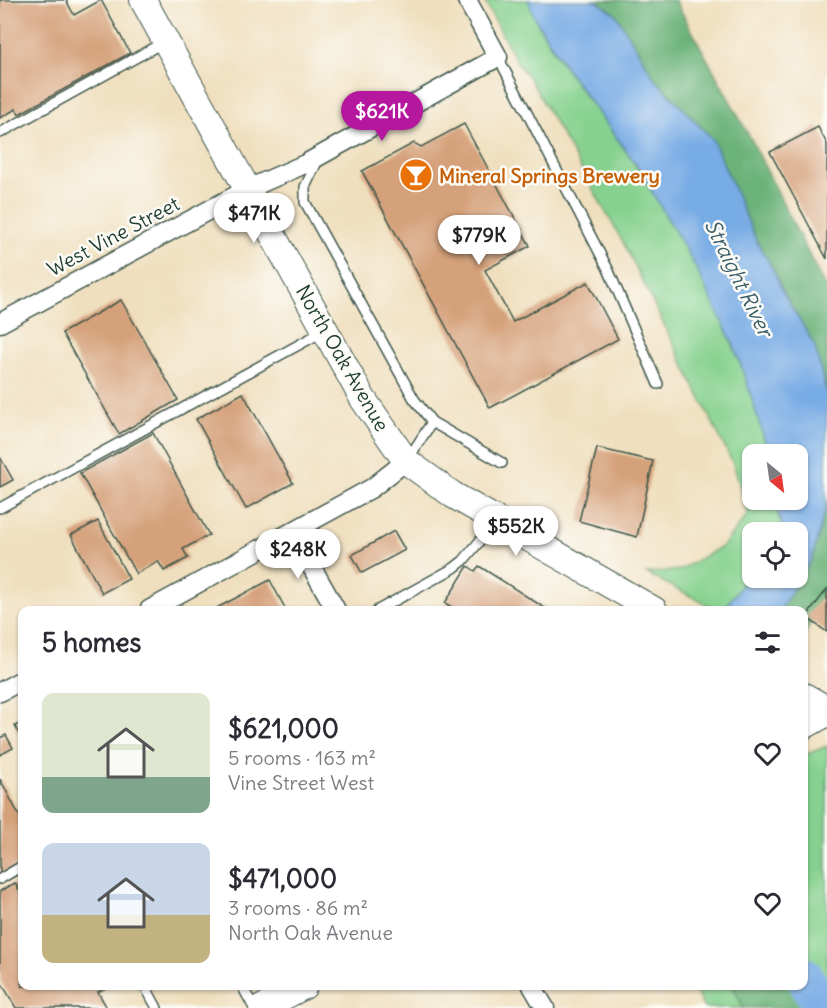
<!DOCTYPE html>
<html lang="en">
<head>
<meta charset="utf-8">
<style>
	:root { --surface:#fff; --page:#f2f2f3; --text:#2b2b33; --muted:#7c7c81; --accent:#b5179e }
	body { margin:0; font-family:Delius,sans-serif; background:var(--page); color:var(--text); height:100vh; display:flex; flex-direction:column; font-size:22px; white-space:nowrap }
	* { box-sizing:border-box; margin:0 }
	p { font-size:20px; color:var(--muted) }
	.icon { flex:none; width:33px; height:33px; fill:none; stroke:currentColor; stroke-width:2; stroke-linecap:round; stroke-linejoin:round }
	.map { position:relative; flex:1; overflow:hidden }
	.drawer { position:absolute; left:18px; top:606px; width:790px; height:384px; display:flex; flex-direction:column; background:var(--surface); border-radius:12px; box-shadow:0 2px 4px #0004 }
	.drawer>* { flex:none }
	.needle { width:39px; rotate:151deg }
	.buttons { position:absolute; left:742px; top:444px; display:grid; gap:12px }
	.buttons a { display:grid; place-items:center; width:66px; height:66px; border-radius:12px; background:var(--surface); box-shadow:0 2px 4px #0004; font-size:30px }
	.price { position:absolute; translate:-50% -51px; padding:0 14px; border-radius:21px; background:#fff; color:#222; font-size:20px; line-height:39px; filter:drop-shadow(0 2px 3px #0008) }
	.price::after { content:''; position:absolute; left:50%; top:36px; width:18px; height:14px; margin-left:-9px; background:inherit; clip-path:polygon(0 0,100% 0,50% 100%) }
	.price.selected { background:var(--accent); color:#fff }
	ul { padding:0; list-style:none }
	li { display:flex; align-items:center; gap:18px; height:150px; padding:0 24px }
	li span { display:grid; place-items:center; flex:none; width:168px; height:120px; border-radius:12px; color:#555 }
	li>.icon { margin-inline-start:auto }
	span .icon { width:72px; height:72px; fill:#fffc; stroke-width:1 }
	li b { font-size:26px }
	h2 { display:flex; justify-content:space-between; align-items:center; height:72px; padding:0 24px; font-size:26px }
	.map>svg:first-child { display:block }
	.green { fill:#86d18f; stroke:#528762; stroke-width:1.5 }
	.forest { fill:#6cb37a; stroke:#467857; stroke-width:1.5 }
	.water { fill:#78ace5; stroke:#4c748c; stroke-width:1.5 }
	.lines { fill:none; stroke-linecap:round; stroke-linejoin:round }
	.river { stroke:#78ace5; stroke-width:38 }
	.building { fill:#d5a17a }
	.service-casing { stroke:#3e5549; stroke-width:12 }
	.minor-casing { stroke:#3e5549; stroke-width:21 }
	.secondary-casing { stroke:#3e5549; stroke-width:28 }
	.service { stroke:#fff; stroke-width:9 }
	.minor { stroke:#fff; stroke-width:18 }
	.secondary { stroke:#fff; stroke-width:26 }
	.labels { text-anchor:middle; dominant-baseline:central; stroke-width:5; stroke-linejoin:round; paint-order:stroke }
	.food-label { font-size:20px; font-weight:bold; fill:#c56008; stroke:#fdfcf7; text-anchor:start }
	.street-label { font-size:20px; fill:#1f3d34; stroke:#fdfcf7 }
	.water-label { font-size:21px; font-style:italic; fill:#3a5e69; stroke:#fdfcf7 }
</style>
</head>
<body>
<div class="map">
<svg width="827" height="1008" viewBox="0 0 827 1008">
	<rect width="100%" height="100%" fill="#fdfcf7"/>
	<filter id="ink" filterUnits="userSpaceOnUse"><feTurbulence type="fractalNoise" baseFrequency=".0167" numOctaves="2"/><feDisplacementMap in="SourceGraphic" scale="12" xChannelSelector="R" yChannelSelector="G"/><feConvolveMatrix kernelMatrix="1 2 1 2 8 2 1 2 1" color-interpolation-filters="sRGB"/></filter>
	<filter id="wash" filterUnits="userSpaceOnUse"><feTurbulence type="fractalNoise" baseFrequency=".008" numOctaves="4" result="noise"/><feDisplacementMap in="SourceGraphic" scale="24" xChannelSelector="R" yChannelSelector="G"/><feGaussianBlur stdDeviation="1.35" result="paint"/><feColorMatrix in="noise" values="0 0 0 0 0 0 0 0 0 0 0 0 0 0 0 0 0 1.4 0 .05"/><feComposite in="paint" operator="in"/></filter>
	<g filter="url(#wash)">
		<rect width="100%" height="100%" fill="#efdfbe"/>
		<g class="green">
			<path d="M484,0H528C551,61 600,110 635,164C672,222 708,284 734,348C748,382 758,417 768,452L769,454H753V500H774L783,530L781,532H753V570L723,610H717L646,573L680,570L723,546L748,514L734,466L624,244L528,76L519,66Z"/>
			<path d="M827,746V1008H822L804,976V755Z"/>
			<path d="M693,986H733L743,1008H704Z"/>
		</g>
		<g class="forest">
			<path d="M595,0H675L752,141L827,291V395L815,346L783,292L773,269L756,240L713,140L655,79L615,13Z"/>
			<path d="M827,499V589L804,636V610H780L812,559Z"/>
			<path d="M804,976L822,1008H743L733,986H804Z"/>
		</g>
		<path class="water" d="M528,0H595L615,13L655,79L713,140L756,240L773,269L783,292L815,346L827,395L826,506L812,559L780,610H723L753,570V578H798V532H781L783,529L774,500H798V454H769L745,377L734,346L692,260L635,163L568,71L535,19Z"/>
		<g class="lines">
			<path class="river" d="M804,976L822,1008"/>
		</g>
		<g id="blocks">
			<g class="building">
				<path d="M0,0H66L74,15L101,0L130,53L19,114L16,109L0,118Z"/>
				<path d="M464,124L530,246L485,270L513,322L588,282L618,339L490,408L362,171L414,143L421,147Z"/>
				<path d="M818,127L827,144V259L770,152Z"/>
				<path d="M121,300L178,400L119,434L62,333Z"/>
				<path d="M243,393L293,483L246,509L196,419Z"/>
				<path d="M153,433L209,535L183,549L188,558L164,571L158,561L136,574L80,473Z"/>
				<path d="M597,448L653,461L637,537L579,521Z"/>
				<path d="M0,457L13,480L0,487Z"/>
				<path d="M98,521L129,579L102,593L71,535Z"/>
				<path d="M394,531L405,550L362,573L352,555Z"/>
				<path d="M468,566L475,571L479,566L548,610H457L445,603Z"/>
				<path d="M270,580L286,610H213Z"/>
				<path d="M827,589V632L806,617Z"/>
				<path d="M22,722V740L15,726Z"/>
				<path d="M6,735L13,748L0,755V738Z"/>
				<path d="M0,779L20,817L22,816V863L0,875Z"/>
				<path d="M15,883L22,895V986H110L98,992L107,1008H16L0,980V891Z"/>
			</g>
		</g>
	</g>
	<g filter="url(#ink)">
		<use href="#blocks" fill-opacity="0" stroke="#3e5549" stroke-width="1.5"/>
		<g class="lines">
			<g class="service-casing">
				<g id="service">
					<path d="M498,57L608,269L658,384"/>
					<path d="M0,133L164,42"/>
					<path d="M318,160L305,187V202L414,399L432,422L408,459"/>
					<path d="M432,422L502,463"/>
					<path d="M0,508L324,331"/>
					<path d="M378,610L454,568L463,561L495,523"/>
					<path d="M0,879L22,866"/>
					<path d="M145,986L157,1008"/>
					<path d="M242,986L254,1008"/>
				</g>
			</g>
			<g class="minor-casing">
				<g id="minor">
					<path d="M0,323L248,189L305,164L498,57L467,0"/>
					<path d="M292,532L336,610"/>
					<path d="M149,610L372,488L406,461"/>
					<path d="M0,692L22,680"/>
					<path d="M532,986L545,1008"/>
				</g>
			</g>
			<g class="secondary-casing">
				<g id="secondary">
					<path d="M143,0L363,399L406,461L453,495L654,610"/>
					<path d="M804,696L827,709"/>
					<path d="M804,726L827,713"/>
					<path d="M262,1008L304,986"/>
				</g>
			</g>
			<use href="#service" class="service"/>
			<use href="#minor" class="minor"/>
			<use href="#secondary" class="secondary"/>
		</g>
	</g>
	<defs>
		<g id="bar-disc" transform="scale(1.725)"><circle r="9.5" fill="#e8710a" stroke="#fdfcf7"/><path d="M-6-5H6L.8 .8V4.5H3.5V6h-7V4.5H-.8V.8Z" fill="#fff"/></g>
	</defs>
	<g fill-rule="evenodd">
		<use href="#bar-disc" x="416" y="175"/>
	</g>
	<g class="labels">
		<g class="food-label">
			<text x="439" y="175">Mineral Springs Brewery</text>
		</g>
		<g class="street-label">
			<text transform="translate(113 236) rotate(-28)">West Vine Street</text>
			<text transform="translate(343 358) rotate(60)">North Oak Avenue</text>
		</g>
		<g class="water-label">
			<text transform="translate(739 278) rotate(64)">Straight River</text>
		</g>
	</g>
</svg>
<div class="buttons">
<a><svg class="needle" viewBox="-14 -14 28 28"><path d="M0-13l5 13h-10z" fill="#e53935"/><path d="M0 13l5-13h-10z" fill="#7c7c81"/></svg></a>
<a><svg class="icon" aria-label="locate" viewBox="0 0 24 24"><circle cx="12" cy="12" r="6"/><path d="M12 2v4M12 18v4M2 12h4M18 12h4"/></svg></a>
</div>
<b class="price selected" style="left:382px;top:142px">$621K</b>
<b class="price" style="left:254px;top:244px">$471K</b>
<b class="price" style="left:479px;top:266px">$779K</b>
<b class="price" style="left:516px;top:557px">$552K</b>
<b class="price" style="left:298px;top:580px">$248K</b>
<section class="drawer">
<h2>5 homes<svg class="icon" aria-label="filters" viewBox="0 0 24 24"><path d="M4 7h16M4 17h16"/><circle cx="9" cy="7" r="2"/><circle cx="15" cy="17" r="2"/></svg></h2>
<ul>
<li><span style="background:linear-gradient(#dfe7d0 70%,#7fa58c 0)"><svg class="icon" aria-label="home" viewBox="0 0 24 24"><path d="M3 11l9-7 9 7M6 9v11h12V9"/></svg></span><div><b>$621,000</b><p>5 rooms · 163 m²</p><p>Vine Street West</p></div><svg class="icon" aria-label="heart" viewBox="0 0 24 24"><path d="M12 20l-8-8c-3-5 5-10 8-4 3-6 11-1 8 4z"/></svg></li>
<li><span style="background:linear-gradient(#c9d6e8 60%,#c2b280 0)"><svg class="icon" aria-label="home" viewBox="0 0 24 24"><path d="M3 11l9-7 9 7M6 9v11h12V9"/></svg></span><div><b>$471,000</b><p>3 rooms · 86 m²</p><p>North Oak Avenue</p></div><svg class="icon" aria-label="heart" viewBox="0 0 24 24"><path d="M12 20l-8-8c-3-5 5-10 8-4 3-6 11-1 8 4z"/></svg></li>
</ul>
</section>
</div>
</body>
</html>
